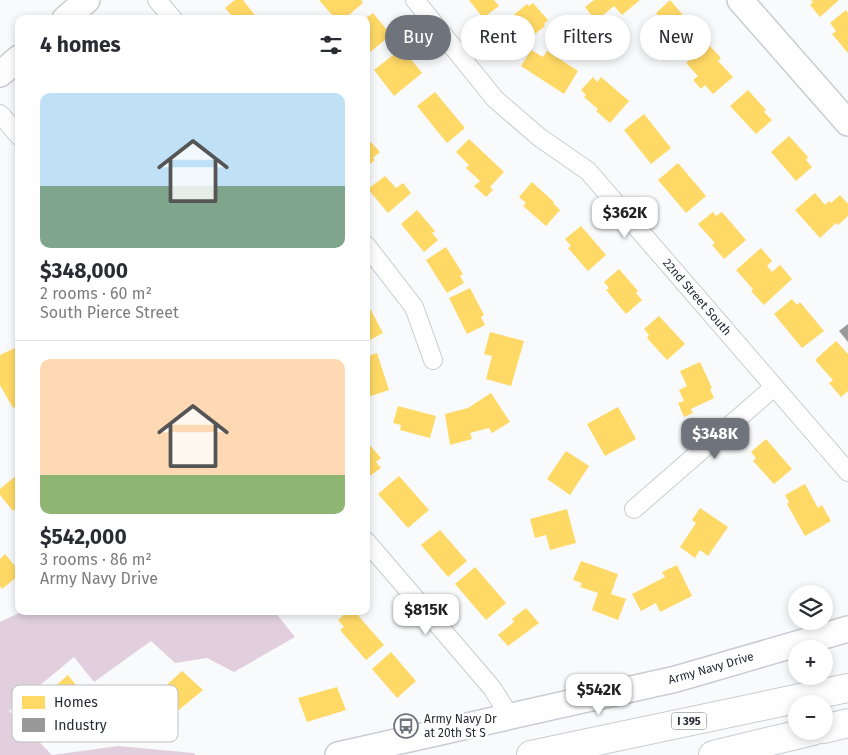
<!DOCTYPE html>
<html lang="en">
<head>
<meta charset="utf-8">
<style>
	:root { --surface:#fff; --page:#f7f7f7; --text:#2b2b33; --muted:#7c7c81; --line:#e1e1e2; --accent:#6f737b }
	body { margin:0; font-family:"Fira Sans",sans-serif; background:var(--page); color:var(--text); height:100vh; display:flex; flex-direction:column; font-size:19px; white-space:nowrap }
	* { box-sizing:border-box; margin:0 }
	p { font-size:16px; color:var(--muted) }
	.icon { flex:none; width:28px; height:28px; fill:none; stroke:currentColor; stroke-width:2; stroke-linecap:round; stroke-linejoin:round }
	.map { position:relative; flex:1; overflow:hidden }
	.sheet { position:absolute; left:15px; top:15px; width:355px; height:600px; display:flex; flex-direction:column; background:var(--surface); border-radius:10px; box-shadow:0 2px 8px #0003 }
	.sheet>* { flex:none }
	.banner { position:absolute; left:385px; top:15px; width:388px; height:45px; display:flex; gap:10px }
	.tools { position:absolute; left:788px; top:585px; display:grid; gap:10px }
	.tools a { display:grid; place-items:center; width:45px; height:45px; border-radius:50%; background:var(--surface); box-shadow:0 2px 8px #0003; font-size:25px }
	.price { position:absolute; translate:-50% -42px; padding:0 11px; border-radius:10px; background:#fff; color:#222; font-size:16px; line-height:32px; filter:drop-shadow(0 1px 2px #0008) }
	.price::after { content:''; position:absolute; left:50%; top:30px; width:15px; height:11px; margin-left:-8px; background:inherit; clip-path:polygon(0 0,100% 0,50% 100%) }
	.price.active { background:var(--accent); color:#fff }
	ul { padding:0; list-style:none }
	li { display:grid; align-content:center; gap:10px; height:265px; padding:0 25px }
	li+li { border-top:1px solid var(--line) }
	li span { display:grid; place-items:center; height:155px; border-radius:10px; color:#555 }
	li>.icon { margin-inline-start:auto }
	span .icon { width:90px; height:90px; fill:#fffc; stroke-width:1 }
	li b { font-size:21px }
	h2 { display:flex; justify-content:space-between; align-items:center; height:60px; padding:0 25px; font-size:21px }
	.tag { padding:0 18px; border-radius:22px; background:var(--surface); box-shadow:0 2px 8px #0003; font-size:18px; line-height:45px }
	.tag.active { background:var(--accent); color:#fff }
	.map>svg:first-child { display:block }
	.forest { fill:#e1cfde }
	.homes { fill:#ffd966 }
	.industry { fill:#999 }
	.lines { fill:none; stroke-linecap:round; stroke-linejoin:round }
	.street-casing { stroke:#c9ccd2; stroke-width:20 }
	.secondary-casing { stroke:#c9ccd2; stroke-width:28 }
	.highway-casing { stroke:#c9ccd2; stroke-width:30 }
	.street { stroke:#fefeff; stroke-width:18 }
	.secondary { stroke:#fefeff; stroke-width:25 }
	.highway { stroke:#fefeff; stroke-width:28 }
	.labels { text-anchor:middle; dominant-baseline:central; stroke-width:5; stroke-linejoin:round; paint-order:stroke }
	.shield { fill:#fff; stroke:#666a72; stroke-width:1 }
	.shield-label { font-size:11px; font-weight:bold; fill:#252a35 }
	.street-label { font-size:12px; fill:#252a35; stroke:#fff }
	.poi-label { font-size:12px; fill:#252a35; stroke:#fff; text-anchor:start }
	.key { fill:#fff; stroke:#bebfc2; stroke-width:1 }
	.key-label { font-size:14px; fill:#252a35 }
</style>
</head>
<body>
<div class="map">
<svg width="848" height="755" viewBox="0 0 848 755">
	<rect width="100%" height="100%" fill="#f8fafc"/>
	<path class="forest" d="M23,611H274L295,637L234,672L207,658L175,663L151,641L94,682L74,657L9,711L52,755L118,746L194,753L195,755H0V622Z"/>
	<g class="homes">
		<path d="M235,0H243L258,19H228L232,16L225,8Z"/>
		<path d="M319,0H361L363,3L344,19H328L332,15Z"/>
		<path d="M469,0H494L499,6L483,18Z"/>
		<path d="M594,0H640L622,15L614,6L596,21L585,7Z"/>
		<path d="M670,0L689,22L688,24L694,30L678,44L657,20L660,18L656,13Z"/>
		<path d="M811,0H839L820,17L810,5L813,2Z"/>
		<path d="M533,3L548,20L544,24L545,26L519,47L504,29L514,20L511,17L527,4L529,6Z"/>
		<path d="M846,10L848,13V53L832,34L836,31L830,23Z"/>
		<path d="M373,13L391,35L369,53L366,50V18Z"/>
		<path d="M708,44L721,58L718,61L733,77L713,94L705,85L701,89L693,80L698,76L686,63Z"/>
		<path d="M402,48L422,73L394,96L374,70Z"/>
		<path d="M531,50L543,57L547,51L578,71L564,94L521,66Z"/>
		<path d="M593,77L597,82L601,77L629,101L610,123L596,111L598,109L584,97L586,95L581,90Z"/>
		<path d="M748,90L766,110L764,112L772,120L756,134L730,106Z"/>
		<path d="M435,92L465,128L447,143L417,106Z"/>
		<path d="M644,114L671,148L651,164L624,130Z"/>
		<path d="M789,136L808,157L806,160L812,167L796,181L771,152Z"/>
		<path d="M469,139L504,172L490,187L493,190L486,197L474,186L480,181L466,168L469,165L456,152Z"/>
		<path d="M371,142L380,152L373,158L375,160L366,167V146Z"/>
		<path d="M678,163L706,196L686,213L658,180Z"/>
		<path d="M385,176L396,188L403,183L411,193L388,213L368,189Z"/>
		<path d="M532,182L554,202L553,203L560,210L546,226L523,206L526,203L519,197Z"/>
		<path d="M815,193L825,205L829,201L831,203L840,195L848,204V216L838,225L836,223L820,238L795,210Z"/>
		<path d="M417,210L435,231L432,233L438,240L424,252L401,224Z"/>
		<path d="M713,212L716,216L722,212L746,240L724,259L712,245L715,243L698,224Z"/>
		<path d="M581,226L606,255L588,271L568,248L571,246L565,239Z"/>
		<path d="M446,247L463,274L460,276L464,283L447,293L426,260Z"/>
		<path d="M761,248L772,261L767,266L772,272L780,265L792,279L764,305L751,291L753,289L736,270Z"/>
		<path d="M619,269L638,291L636,293L642,300L626,314L606,290L609,288L604,282Z"/>
		<path d="M470,288L484,315L481,317L485,325L467,334L449,298Z"/>
		<path d="M792,299L797,305L800,302L824,331L802,348L774,314Z"/>
		<path d="M366,301L383,333L366,342Z"/>
		<path d="M659,316L685,344L667,360L647,338L649,335L644,329Z"/>
		<path d="M490,332L524,341L511,386L486,379L492,356L484,354Z"/>
		<path d="M836,341L848,354V391L841,397L829,383L833,380L815,360Z"/>
		<path d="M17,347L19,351V405L13,408L0,385V355Z"/>
		<path d="M377,353L389,390L368,397L366,393V357Z"/>
		<path d="M700,362L712,388L710,389L714,398L691,409L693,413L684,417L678,403L684,401L679,390L687,386L680,371Z"/>
		<path d="M491,393L510,422L492,433L489,428L470,433L472,439L450,445L445,414L468,408Z"/>
		<path d="M398,406L436,416L430,438L400,430L401,425L393,423Z"/>
		<path d="M618,407L636,439L605,456L587,424Z"/>
		<path d="M766,439L792,469L774,484L753,461L756,458L751,452Z"/>
		<path d="M366,441L381,458L376,462L381,468L367,478Z"/>
		<path d="M566,451L589,466L570,495L547,479Z"/>
		<path d="M19,473V506L13,511L0,495V489Z"/>
		<path d="M399,476L429,510L408,528L378,494Z"/>
		<path d="M805,484L818,508L822,505L831,521L805,536L787,504L789,502L785,495Z"/>
		<path d="M700,508L728,527L708,556L700,550L695,558L680,547L696,523L692,520Z"/>
		<path d="M567,509L576,543L550,550L546,535L535,538L530,519Z"/>
		<path d="M440,530L467,561L448,577L421,545Z"/>
		<path d="M5,554L19,571V575L2,589L0,586V559Z"/>
		<path d="M581,561L618,574L611,594L626,599L618,620L592,610L598,593L580,587L582,583L573,580Z"/>
		<path d="M677,565L692,596L660,612L656,603L641,611L632,594L665,577L662,572Z"/>
		<path d="M475,567L506,603L486,620L455,584Z"/>
		<path d="M526,608L539,623L508,646L498,635L514,622L512,619Z"/>
		<path d="M348,611H354L384,645L366,660L340,630L344,627L338,620Z"/>
		<path d="M391,652L416,681L397,698L372,669Z"/>
		<path d="M182,671L203,690L164,722L148,702Z"/>
		<path d="M68,675L83,694L44,725L30,708Z"/>
		<path d="M337,687L346,710L307,722L298,698Z"/>
	</g>
	<path class="industry" d="M848,324V342L839,331Z"/>
	<g class="lines">
		<g class="street-casing">
			<g id="street">
				<path d="M157,0L173,19"/>
				<path d="M415,0L495,99L539,137L588,171L848,472"/>
				<path d="M0,114L19,136"/>
				<path d="M366,245L414,307L433,360"/>
				<path d="M634,509L774,387"/>
				<path d="M366,541L492,688L509,715"/>
			</g>
		</g>
		<g class="secondary-casing">
			<g id="secondary">
				<path d="M740,0L848,123"/>
				<path d="M65,19L87,0"/>
				<path d="M0,74L19,58"/>
				<path d="M338,755L676,679L848,629"/>
			</g>
		</g>
		<g class="highway-casing">
			<g id="highway">
				<path d="M824,729L848,723"/>
				<path d="M531,755L848,688"/>
				<path d="M713,755L813,731"/>
			</g>
		</g>
		<use href="#street" class="street"/>
		<use href="#secondary" class="secondary"/>
		<use href="#highway" class="highway"/>
	</g>
	<defs>
		<g id="bus-ring" transform="scale(1.25)"><circle r="9.5" fill="#fff" stroke="#6f737b" stroke-width="1.5"/><path d="M-5-6H5V4H4V6H2V4H-2V6H-4V4H-5ZM-3.5-4V0h7V-4ZM-3.5 1.2v1.5H-2V1.2ZM2 1.2v1.5H3.5V1.2Z" fill="#6f737b"/></g>
	</defs>
	<g fill-rule="evenodd">
		<use href="#bus-ring" x="406" y="726"/>
	</g>
	<g class="labels">
		<rect class="shield" x="671.5" y="712.5" width="35" height="17" rx="4"/>
		<g class="shield-label">
			<text x="689" y="721">I 395</text>
		</g>
		<g class="street-label">
			<text transform="translate(697 297) rotate(49)">22nd Street South</text>
			<text transform="translate(711 668) rotate(-16)">Army Navy Drive</text>
		</g>
		<g class="poi-label">
			<text x="424" y="719">Army Navy Dr<tspan x="424" dy="14">at 20th St S</tspan></text>
		</g>
	</g>
	<rect x="12" y="685" width="166" height="57" rx="8" class="key"/>
	<rect x="22" y="696" width="23" height="13" fill="#ffd966"/>
	<rect x="22" y="718" width="23" height="14" fill="#999"/>
	<g class="key-label">
		<text x="54" y="707">Homes</text>
		<text x="54" y="730">Industry</text>
	</g>
</svg>
<div class="tools">
<a><svg class="icon" aria-label="layers" viewBox="0 0 24 24"><path d="M12 4l9 5-9 5-9-5zM3 14l9 5 9-5"/></svg></a>
<a>+</a>
<a>−</a>
</div>
<b class="price" style="left:625px;top:239px">$362K</b>
<b class="price active" style="left:715px;top:460px">$348K</b>
<b class="price" style="left:426px;top:636px">$815K</b>
<b class="price" style="left:599px;top:716px">$542K</b>
<div class="banner">
<a class="tag active">Buy</a>
<a class="tag">Rent</a>
<a class="tag">Filters</a>
<a class="tag">New</a>
</div>
<section class="sheet">
<h2>4 homes<svg class="icon" aria-label="filters" viewBox="0 0 24 24"><path d="M4 7h16M4 17h16"/><circle cx="9" cy="7" r="2"/><circle cx="15" cy="17" r="2"/></svg></h2>
<ul>
<li><span style="background:linear-gradient(#bfe0f5 60%,#7fa58c 0)"><svg class="icon" aria-label="home" viewBox="0 0 24 24"><path d="M3 11l9-7 9 7M6 9v11h12V9"/></svg></span><div><b>$348,000</b><p>2 rooms · 60 m²</p><p>South Pierce Street</p></div></li>
<li><span style="background:linear-gradient(#ffd9b3 75%,#8fb573 0)"><svg class="icon" aria-label="home" viewBox="0 0 24 24"><path d="M3 11l9-7 9 7M6 9v11h12V9"/></svg></span><div><b>$542,000</b><p>3 rooms · 86 m²</p><p>Army Navy Drive</p></div></li>
</ul>
</section>
</div>
</body>
</html>
